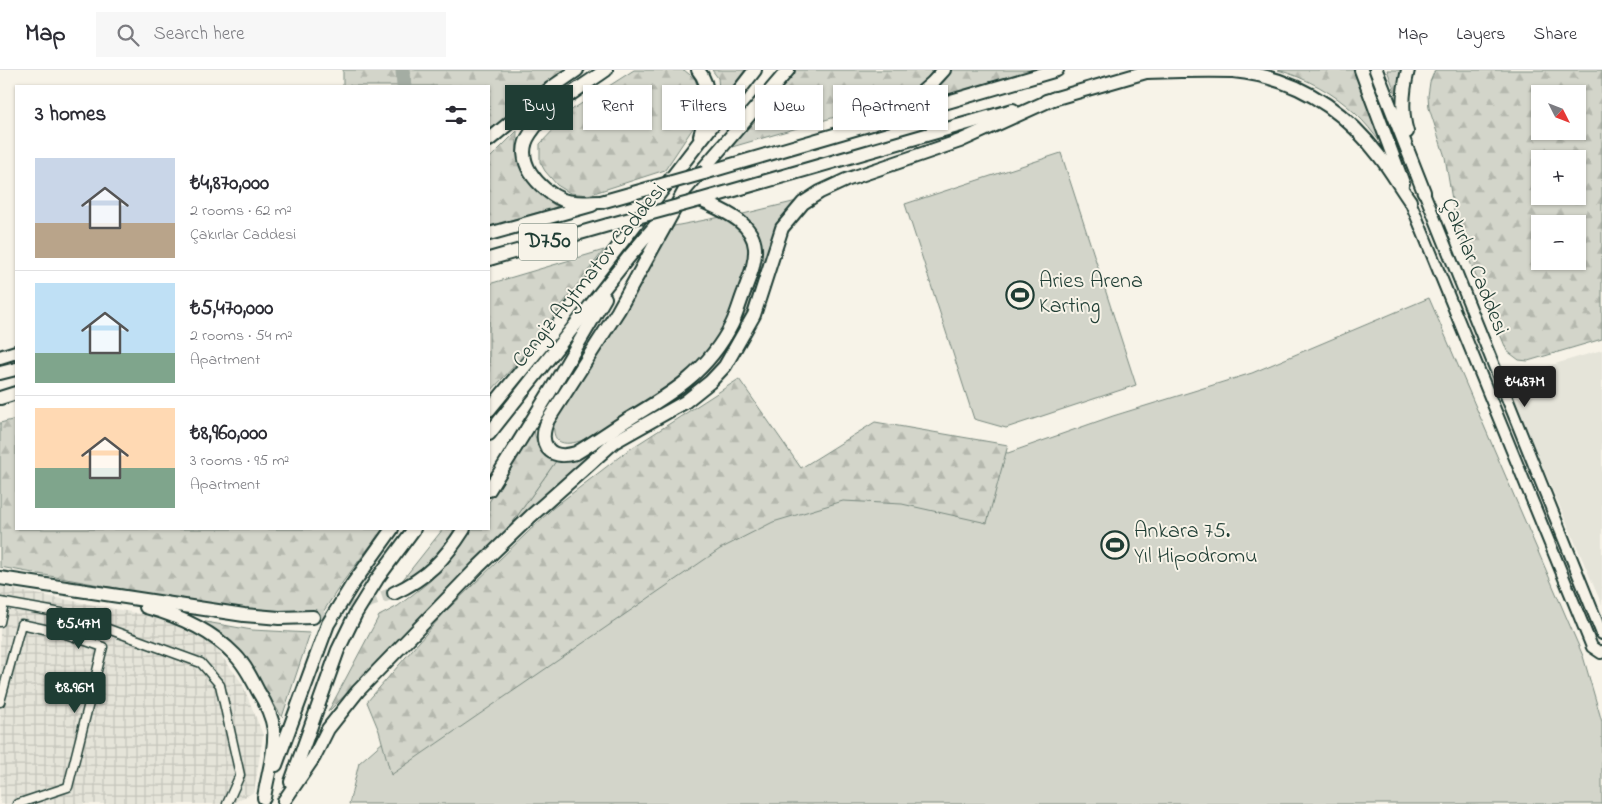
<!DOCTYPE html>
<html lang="en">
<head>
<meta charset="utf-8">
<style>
	:root { --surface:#fff; --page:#f7f7f7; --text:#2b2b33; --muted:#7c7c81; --line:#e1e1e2; --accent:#1f3d34 }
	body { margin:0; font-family:"Indie Flower",sans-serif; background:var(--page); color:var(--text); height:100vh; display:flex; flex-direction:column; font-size:19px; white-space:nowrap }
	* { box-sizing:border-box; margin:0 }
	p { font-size:16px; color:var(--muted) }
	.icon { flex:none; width:28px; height:28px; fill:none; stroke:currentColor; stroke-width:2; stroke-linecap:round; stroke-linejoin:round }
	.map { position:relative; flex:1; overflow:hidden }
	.drawer { position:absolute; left:15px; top:15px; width:475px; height:445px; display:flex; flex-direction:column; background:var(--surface); border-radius:0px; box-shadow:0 1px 4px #0004 }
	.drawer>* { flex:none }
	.hud { position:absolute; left:505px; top:15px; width:475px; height:45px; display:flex; gap:10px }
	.needle { width:32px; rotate:132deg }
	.buttons { position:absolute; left:1531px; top:15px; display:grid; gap:10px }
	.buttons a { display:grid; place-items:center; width:55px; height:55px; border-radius:0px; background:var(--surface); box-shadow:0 1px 4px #0004; font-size:25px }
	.price { position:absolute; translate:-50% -42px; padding:0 11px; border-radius:5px; background:var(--accent); color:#fff; font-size:16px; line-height:32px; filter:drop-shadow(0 1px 2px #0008) }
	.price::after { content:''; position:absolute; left:50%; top:30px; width:15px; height:11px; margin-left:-8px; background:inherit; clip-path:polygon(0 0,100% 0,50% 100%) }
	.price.on { background:#222; color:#fff }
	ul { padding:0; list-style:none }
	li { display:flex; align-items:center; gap:15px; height:125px; padding:0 20px }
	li+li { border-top:1px solid var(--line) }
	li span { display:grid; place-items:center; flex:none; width:140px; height:100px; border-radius:0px; color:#555 }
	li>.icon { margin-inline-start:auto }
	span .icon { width:60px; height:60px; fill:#fffc; stroke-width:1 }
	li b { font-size:21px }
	h2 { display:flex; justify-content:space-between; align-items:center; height:60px; padding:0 20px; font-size:21px }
	.chip { padding:0 18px; border-radius:0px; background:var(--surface); box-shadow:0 1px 4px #0004; font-size:18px; line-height:45px }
	.chip.on { background:var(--accent); color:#fff }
	header { display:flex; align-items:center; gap:30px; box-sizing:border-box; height:70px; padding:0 25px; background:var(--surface); border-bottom:1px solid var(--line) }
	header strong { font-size:24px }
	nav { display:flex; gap:28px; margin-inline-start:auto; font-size:18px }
	.search { width:350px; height:45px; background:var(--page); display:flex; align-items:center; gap:12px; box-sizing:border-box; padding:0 18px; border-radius:0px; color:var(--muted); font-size:19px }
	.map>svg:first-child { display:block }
	.built { fill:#e5e4d9 }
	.industrial { fill:url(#industrial-grid) }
	.green { fill:#d3d5ca; stroke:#79897f }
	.forest { fill:url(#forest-firs); stroke:#79897f; fill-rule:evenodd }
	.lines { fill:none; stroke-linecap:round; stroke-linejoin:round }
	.river { stroke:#a4ada3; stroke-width:15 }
	.trunk-tunnel { stroke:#cccfc4; stroke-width:12; stroke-dasharray:12 6; stroke-linecap:butt }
	.minor-casing { stroke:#1f3d34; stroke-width:11 }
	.secondary-casing { stroke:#1f3d34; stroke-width:14 }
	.trunk-casing { stroke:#1f3d34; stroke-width:16 }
	.minor { stroke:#f7f3e8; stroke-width:8 }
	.secondary { stroke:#f7f3e8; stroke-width:10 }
	.trunk { stroke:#f7f3e8; stroke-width:12 }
	.trunk-bridge-casing { stroke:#1f3d34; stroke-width:16; stroke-linecap:butt }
	.trunk-bridge { stroke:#f7f3e8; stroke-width:12 }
	.labels { text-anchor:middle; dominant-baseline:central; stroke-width:4; stroke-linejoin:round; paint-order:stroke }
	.shield { fill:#f7f3e8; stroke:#60746a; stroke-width:1 }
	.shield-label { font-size:21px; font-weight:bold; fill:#1f3d34 }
	.street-label { font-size:22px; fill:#1f3d34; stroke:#f7f3e8 }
	.poi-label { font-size:22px; fill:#1f3d34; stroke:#f7f3e8; text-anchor:start }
</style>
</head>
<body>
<header>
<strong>Map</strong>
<div class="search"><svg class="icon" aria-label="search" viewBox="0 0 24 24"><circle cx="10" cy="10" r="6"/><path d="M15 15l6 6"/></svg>Search here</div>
<nav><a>Map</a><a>Layers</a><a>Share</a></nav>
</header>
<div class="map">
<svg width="1602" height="734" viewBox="0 0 1602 734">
	<defs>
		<pattern id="industrial-grid" width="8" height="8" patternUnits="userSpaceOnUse" patternTransform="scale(1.25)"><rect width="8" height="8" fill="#e5e4d9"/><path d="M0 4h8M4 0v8" fill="none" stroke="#c4c4bb"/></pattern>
		<pattern id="forest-firs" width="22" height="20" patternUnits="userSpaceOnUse" patternTransform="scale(1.25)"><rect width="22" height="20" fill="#d3d5ca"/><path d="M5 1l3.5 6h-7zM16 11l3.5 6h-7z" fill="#b5b8ae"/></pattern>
	</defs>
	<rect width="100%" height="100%" fill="#f7f3e8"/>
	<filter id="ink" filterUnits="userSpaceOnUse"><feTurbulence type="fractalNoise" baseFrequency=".02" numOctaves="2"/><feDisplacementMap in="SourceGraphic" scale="10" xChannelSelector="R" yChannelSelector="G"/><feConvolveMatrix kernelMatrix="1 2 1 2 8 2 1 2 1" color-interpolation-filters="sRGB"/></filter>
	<g filter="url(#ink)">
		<path class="built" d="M1602,280V535L1505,309Z"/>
		<path class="industrial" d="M0,517L141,544L181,556L214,576L242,613L263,665L254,722L231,734H0Z"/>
		<g class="green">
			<path d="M1061,83L1136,315L1006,358L974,349L905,134Z"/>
			<path d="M797,131L780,150L766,187L749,241L723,288L703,310L506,462L556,391L572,390L713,290L761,182C760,165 753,156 743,144Z"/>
			<path d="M721,147L735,154L749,172L748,194L734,235L720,265L700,291L681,311L592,366C572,376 548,380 555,349L674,156Z"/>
			<path d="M1429,228L1583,586L1602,652V734H349L359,693L401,656L872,358L1008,383L1113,346L1252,303Z"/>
		</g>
		<g class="forest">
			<path d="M343,0H569L523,32L489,63V16H343Z"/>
			<path d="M634,0H684L695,9L700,24L701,46L665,100L588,125L570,123L557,115L545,101L540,92V74L573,39Z"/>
			<path d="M712,0H745L720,32L718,8Z"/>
			<path d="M794,0H933L924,12L897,29L732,77Z"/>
			<path d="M950,0H1040L943,28L935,22Z"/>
			<path d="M1278,0H1354L1381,73C1373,63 1365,52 1355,43C1334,23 1306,8 1278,0Z"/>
			<path d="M1387,0H1403L1401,38Z"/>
			<path d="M1435,0H1602V269L1528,291L1519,290L1507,281L1466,182L1455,148L1445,87L1429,38L1428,26L1430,12ZM1540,24H1578V61H1540ZM1540,89H1578V126H1540ZM1540,154H1578V191H1540Z"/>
			<path d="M517,61C517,70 516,80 518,89C523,110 540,125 557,137L489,156V89Z"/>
			<path d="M604,180L517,293L489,323V214Z"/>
			<path d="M739,309L801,398L875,352L1008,375L987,453L902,434L843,431L773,452L720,479L391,705L379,661L367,632L444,543L553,438L627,381Z"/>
			<path d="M16,349V459H383L342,513L323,542L232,539L0,497V353Z"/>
			<path d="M534,360C537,377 540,383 556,391L506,462L328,642L379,546L398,536L430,511L456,482L471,459H489V432Z"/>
			<path d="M443,459H455C437,485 423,499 397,517Z"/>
			<path d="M200,551L252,560L310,563L282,647L258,609Z"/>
		</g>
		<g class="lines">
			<path class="river" d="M403,0L404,16"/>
			<path class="trunk-tunnel" d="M313,547L345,540L394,523"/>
			<g class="minor-casing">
				<g id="minor">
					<path d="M0,532L67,544L201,593L220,615L240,705L227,734"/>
					<path d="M0,552L4,533"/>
					<path d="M63,563L67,544"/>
					<path d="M0,632L21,554L63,563L103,577L68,717L17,734"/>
				</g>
			</g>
			<g class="secondary-casing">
				<g id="secondary">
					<path d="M1424,122L1602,564"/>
					<path d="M1410,131L1592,577L1601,583L1602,581"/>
				</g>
			</g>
			<g class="trunk-casing">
				<g id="trunk">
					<path d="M698,0C714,19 706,44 700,66"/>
					<path d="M1361,0L1403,113"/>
					<path d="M1376,0L1424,122"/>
					<path d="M1145,2C1174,1 1203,0 1233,1C1294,7 1343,38 1380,87C1391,101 1400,117 1410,131"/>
					<path d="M1046,31L1153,0"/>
					<path d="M890,44C911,32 929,18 944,0"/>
					<path d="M1407,62C1401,42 1403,20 1408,0"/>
					<path d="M489,70L551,18L577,0"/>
					<path d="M704,103L1057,0"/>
					<path d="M700,130C721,140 753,151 755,178C756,193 749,208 744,222C740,232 737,244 732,254C708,302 671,324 627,350C610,361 593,373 576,383C549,391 537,374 548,350L618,241L685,120L788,0"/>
					<path d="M700,130L1013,40"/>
					<path d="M601,132C590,132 574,134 563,130C539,120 512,90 530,64C548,36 579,19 606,0"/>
					<path d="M489,164L592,135"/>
					<path d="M489,189L608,155"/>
					<path d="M0,287L16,282"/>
					<path d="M0,303L16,299"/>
					<path d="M0,328L16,323"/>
					<path d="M489,340L543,274L755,0"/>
					<path d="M489,364L628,188L667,142"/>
					<path d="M489,420L551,320L605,228"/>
					<path d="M0,508L244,545L279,548L313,547"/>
					<path d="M394,523C427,508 445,489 464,459"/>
					<path d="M146,537C179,546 211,560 235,585C245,595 252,609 258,621C265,632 272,646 274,660C276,680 267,707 264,728"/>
					<path d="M276,695L328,554L352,515L392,459"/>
					<path d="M291,712L338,580L356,543L377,509L414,459"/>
					<path d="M284,731L314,687L328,659L358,621L478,497L531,446L584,399L614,372L685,332L710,312L725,296L754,245L782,158L803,133L820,122L846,110L960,71L1055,28"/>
				</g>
			</g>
			<use href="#minor" class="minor"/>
			<use href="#secondary" class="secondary"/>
			<use href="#trunk" class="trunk"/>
			<g class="trunk-bridge-casing">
				<g id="trunk-bridge">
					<path d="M601,132L704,103"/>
					<path d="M608,155L700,130"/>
				</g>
			</g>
			<use href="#trunk-bridge" class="trunk-bridge"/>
		</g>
	</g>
	<defs>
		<g id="stadium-ring" transform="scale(1.4375)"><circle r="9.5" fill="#f7f3e8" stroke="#1f3d34" stroke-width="1.5"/><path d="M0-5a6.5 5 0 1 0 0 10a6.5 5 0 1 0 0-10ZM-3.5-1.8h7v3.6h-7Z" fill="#1f3d34"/></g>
	</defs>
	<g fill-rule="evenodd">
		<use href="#stadium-ring" x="1020" y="225"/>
		<use href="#stadium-ring" x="1115" y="475"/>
	</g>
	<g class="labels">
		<rect class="shield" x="519" y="153.5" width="58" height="37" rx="4"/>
		<g class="shield-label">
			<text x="548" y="172">D750</text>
		</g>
		<g class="street-label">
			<text transform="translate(1474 197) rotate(68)">Çakırlar Caddesi</text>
			<text transform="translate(590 206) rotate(-51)">Cengiz Aytmatov Caddesi</text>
		</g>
		<g class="poi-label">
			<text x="1039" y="212">Aries Arena<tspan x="1039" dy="25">Karting</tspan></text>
			<text x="1134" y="462">Ankara 75.<tspan x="1134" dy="25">Yıl Hipodromu</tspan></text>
		</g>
	</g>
</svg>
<div class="buttons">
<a><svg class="needle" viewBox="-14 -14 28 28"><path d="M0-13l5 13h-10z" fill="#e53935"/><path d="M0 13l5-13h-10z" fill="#7c7c81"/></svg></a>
<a>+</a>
<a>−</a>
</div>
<b class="price on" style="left:1525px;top:338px">₺4.87M</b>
<b class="price" style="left:79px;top:580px">₺5.47M</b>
<b class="price" style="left:75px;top:644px">₺8.96M</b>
<div class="hud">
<a class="chip on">Buy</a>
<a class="chip">Rent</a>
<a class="chip">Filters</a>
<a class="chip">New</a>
<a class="chip">Apartment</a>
</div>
<section class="drawer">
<h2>3 homes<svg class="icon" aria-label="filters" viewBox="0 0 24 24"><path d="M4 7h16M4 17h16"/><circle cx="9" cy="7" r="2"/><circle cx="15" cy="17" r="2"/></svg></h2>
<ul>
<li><span style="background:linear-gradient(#c9d6e8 65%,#b9a48a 0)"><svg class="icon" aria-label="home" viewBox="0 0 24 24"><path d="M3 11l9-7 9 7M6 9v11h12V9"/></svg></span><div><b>₺4,870,000</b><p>2 rooms · 62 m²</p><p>Çakırlar Caddesi</p></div></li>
<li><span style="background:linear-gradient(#bfe0f5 70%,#7fa58c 0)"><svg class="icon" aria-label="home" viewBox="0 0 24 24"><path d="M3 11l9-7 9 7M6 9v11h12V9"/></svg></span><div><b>₺5,470,000</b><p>2 rooms · 54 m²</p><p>Apartment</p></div></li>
<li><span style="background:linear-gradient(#ffd9b3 60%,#7fa58c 0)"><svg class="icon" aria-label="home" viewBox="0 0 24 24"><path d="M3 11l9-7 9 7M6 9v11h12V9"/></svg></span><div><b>₺8,960,000</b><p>3 rooms · 95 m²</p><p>Apartment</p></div></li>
</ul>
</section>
</div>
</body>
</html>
